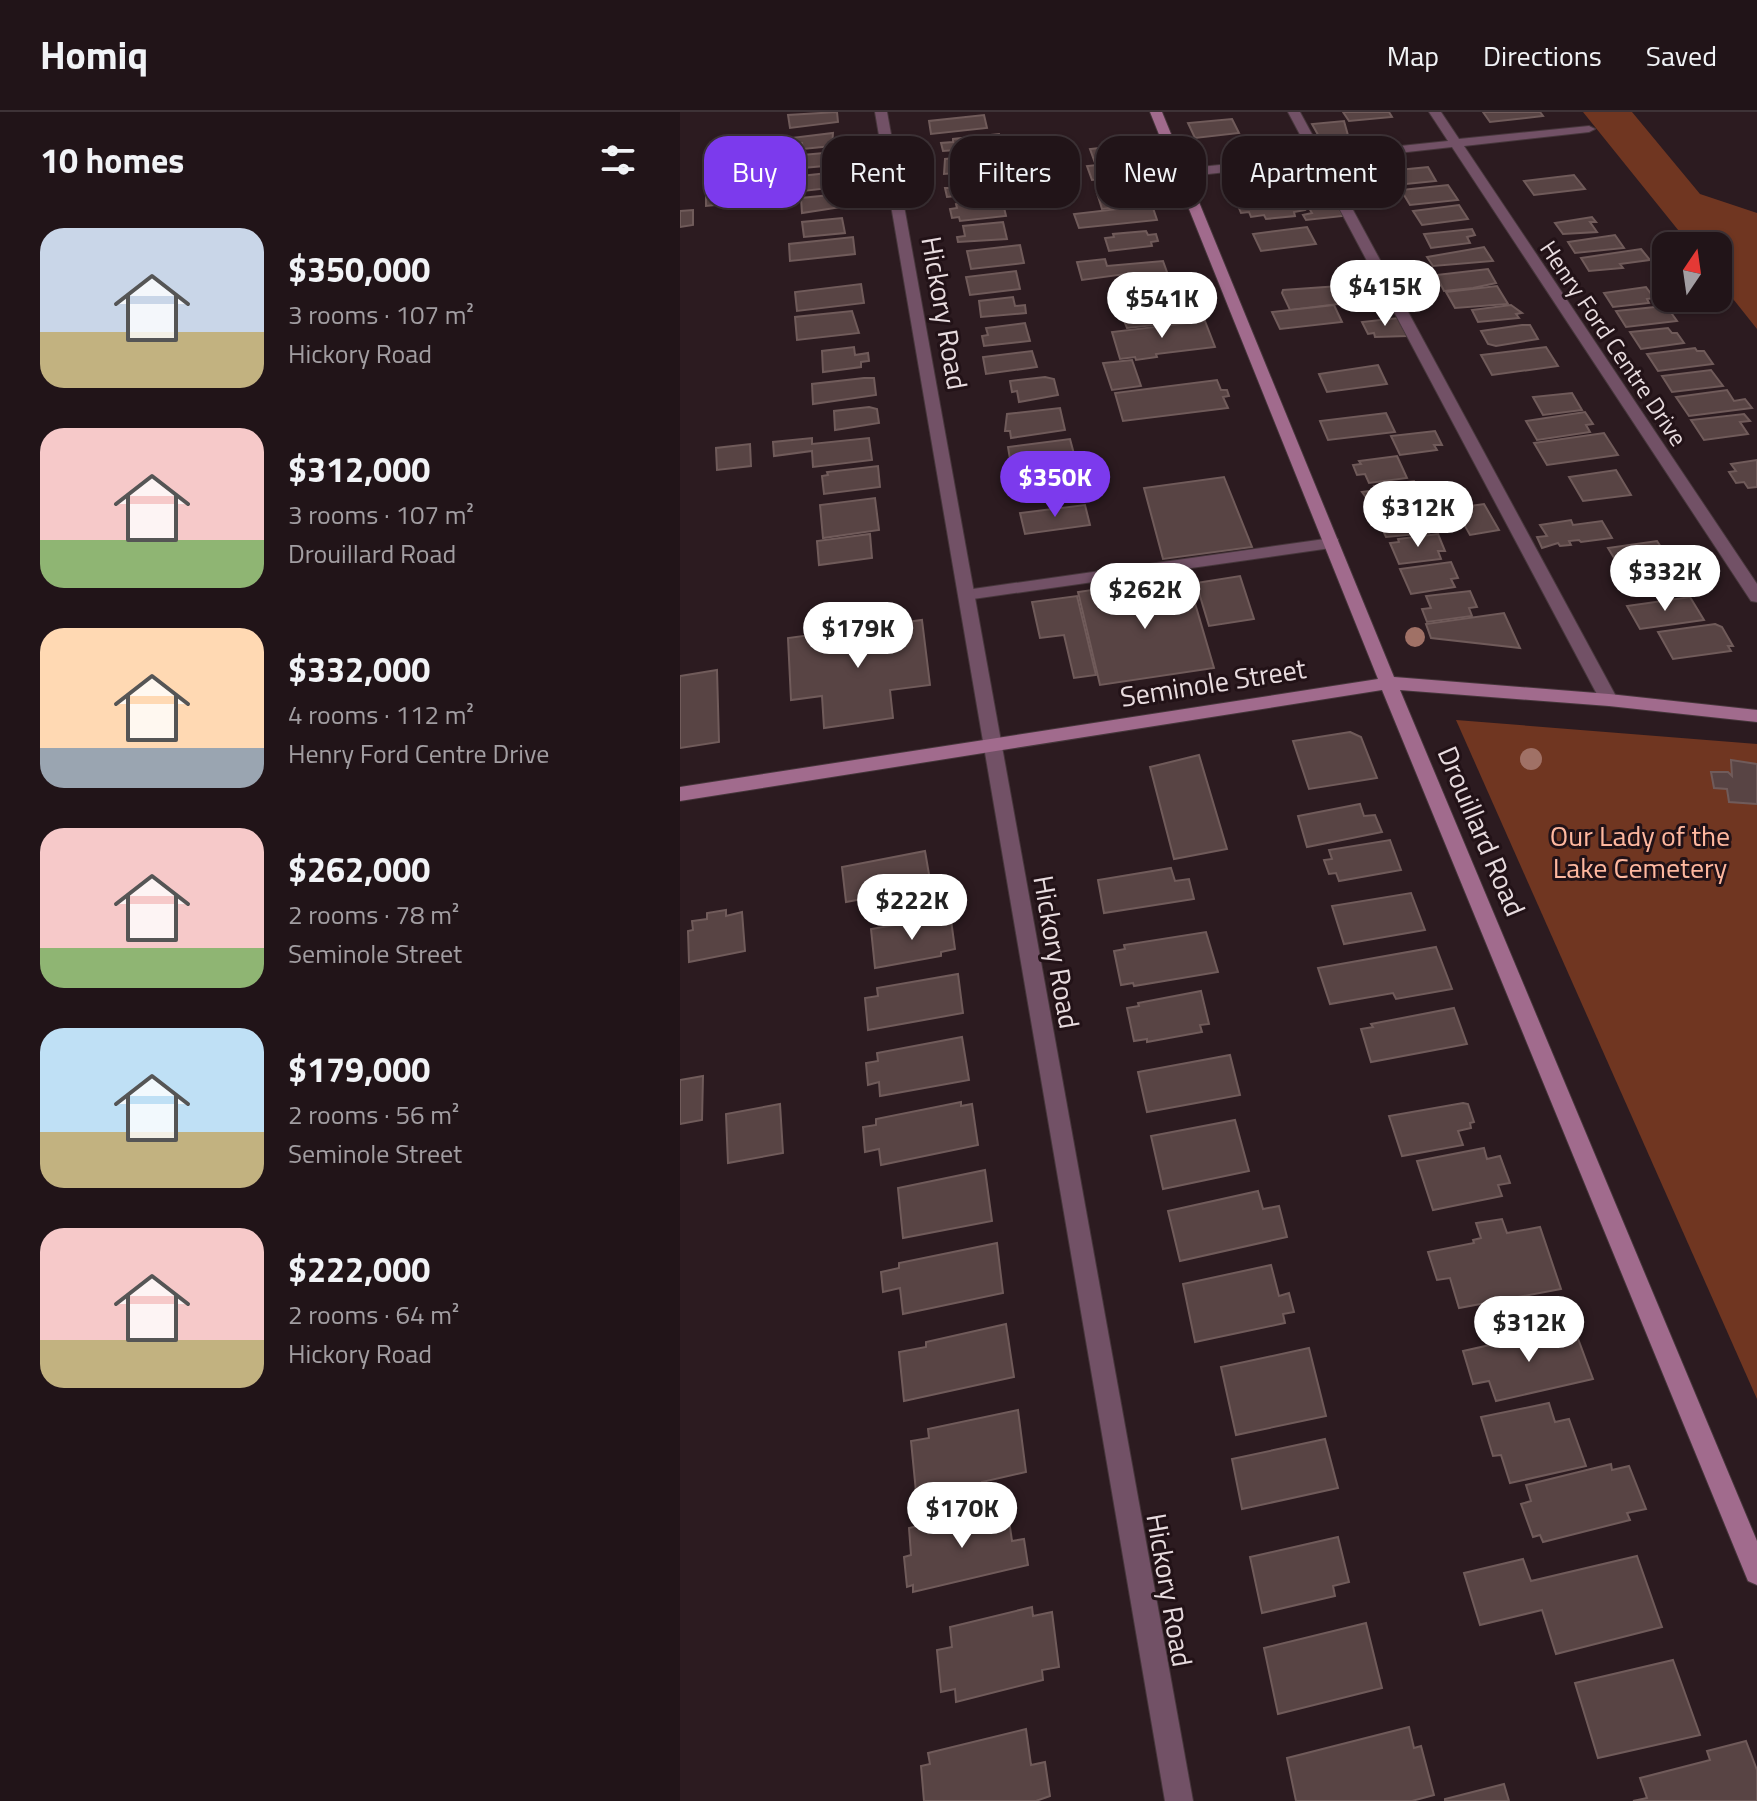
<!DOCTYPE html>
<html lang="en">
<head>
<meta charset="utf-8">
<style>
	:root { --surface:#211418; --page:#2d2125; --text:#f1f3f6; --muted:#a29ea2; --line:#3e3337; --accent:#7c3aed }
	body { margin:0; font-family:"Titillium Web",sans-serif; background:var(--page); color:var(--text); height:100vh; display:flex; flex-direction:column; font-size:30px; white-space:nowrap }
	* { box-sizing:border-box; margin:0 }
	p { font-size:26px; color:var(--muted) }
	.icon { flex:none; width:44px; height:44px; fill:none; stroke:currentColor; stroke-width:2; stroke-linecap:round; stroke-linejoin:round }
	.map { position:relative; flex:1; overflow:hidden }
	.drawer { display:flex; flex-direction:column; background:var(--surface); width:680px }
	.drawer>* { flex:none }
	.guide { position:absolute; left:24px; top:24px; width:760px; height:72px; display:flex; gap:16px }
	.needle { width:52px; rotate:13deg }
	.tools { position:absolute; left:972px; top:120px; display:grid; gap:16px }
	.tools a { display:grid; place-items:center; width:80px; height:80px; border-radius:16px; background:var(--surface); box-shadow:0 2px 6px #0004,0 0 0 2px var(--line); font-size:40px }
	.price { position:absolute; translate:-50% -68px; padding:0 18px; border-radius:28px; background:#fff; color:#222; font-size:26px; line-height:52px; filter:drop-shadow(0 2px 4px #0008) }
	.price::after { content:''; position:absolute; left:50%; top:48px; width:24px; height:18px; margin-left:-12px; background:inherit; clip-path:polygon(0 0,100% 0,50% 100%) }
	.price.active { background:var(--accent); color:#fff }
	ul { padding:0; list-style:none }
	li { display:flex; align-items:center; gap:24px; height:200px; padding:0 40px }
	li span { display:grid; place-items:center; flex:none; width:224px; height:160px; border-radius:24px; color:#555 }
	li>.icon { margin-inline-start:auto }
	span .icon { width:96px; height:96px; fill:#fffc; stroke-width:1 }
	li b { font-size:34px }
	h2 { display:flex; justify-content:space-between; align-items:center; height:96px; padding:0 40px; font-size:34px }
	.tag { padding:0 28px; border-radius:24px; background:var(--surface); box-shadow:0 2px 6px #0004,0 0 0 2px var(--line); font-size:28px; line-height:72px }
	.tag.active { background:var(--accent); color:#fff }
	header { display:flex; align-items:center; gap:48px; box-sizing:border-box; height:112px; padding:0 40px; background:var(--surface); border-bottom:2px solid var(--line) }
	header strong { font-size:38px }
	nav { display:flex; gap:44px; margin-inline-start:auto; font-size:28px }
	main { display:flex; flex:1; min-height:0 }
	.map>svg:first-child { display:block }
	.green { fill:#703621 }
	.building { fill:#584444; stroke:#705b5a; stroke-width:2 }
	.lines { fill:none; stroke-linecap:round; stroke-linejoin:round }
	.lane-casing { stroke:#46363b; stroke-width:2 }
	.street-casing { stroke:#46363b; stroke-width:2 }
	.secondary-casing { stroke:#46363b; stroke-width:2 }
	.lane { fill:#725166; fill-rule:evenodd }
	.street { fill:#725166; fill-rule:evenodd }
	.secondary { fill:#a16b8d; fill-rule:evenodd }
	.tree { fill:#a07166 }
	.labels { text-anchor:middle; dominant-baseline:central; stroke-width:6; stroke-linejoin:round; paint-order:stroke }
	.far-street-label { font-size:24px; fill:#e8dcdf; stroke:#221217 }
	.street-label { font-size:28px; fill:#e8dcdf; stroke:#221217 }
	.park-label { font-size:28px; fill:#ffb89f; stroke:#221217 }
</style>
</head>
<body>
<header>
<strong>Homiq</strong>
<nav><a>Map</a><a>Directions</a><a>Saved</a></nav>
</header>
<main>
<section class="drawer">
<h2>10 homes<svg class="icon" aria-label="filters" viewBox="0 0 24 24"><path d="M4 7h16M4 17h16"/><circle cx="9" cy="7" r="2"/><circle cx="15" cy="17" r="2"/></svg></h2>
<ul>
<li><span style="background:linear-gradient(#c9d6e8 65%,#c2b280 0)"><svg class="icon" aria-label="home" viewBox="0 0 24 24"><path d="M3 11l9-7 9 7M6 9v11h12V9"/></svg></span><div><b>$350,000</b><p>3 rooms · 107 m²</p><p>Hickory Road</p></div></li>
<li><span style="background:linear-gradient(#f6c9c9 70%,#8fb573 0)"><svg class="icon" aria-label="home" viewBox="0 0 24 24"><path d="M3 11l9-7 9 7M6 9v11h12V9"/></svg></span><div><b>$312,000</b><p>3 rooms · 107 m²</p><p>Drouillard Road</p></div></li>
<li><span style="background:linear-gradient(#ffd9b3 75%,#9aa5b1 0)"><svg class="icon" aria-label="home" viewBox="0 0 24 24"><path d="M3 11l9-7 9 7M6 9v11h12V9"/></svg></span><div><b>$332,000</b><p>4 rooms · 112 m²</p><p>Henry Ford Centre Drive</p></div></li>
<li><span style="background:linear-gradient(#f6c9c9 75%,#8fb573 0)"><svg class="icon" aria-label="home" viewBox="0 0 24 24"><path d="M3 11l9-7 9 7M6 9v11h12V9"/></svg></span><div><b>$262,000</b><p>2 rooms · 78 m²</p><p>Seminole Street</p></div></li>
<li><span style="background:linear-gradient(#bfe0f5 65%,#c2b280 0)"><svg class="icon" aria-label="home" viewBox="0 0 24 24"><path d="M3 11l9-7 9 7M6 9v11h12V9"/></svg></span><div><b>$179,000</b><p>2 rooms · 56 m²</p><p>Seminole Street</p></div></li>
<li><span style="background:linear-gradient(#f6c9c9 70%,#c2b280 0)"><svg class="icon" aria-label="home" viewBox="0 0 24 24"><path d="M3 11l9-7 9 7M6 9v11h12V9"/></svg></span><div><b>$222,000</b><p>2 rooms · 64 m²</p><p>Hickory Road</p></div></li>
</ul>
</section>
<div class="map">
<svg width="1077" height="1689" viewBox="0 0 1077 1689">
	<rect width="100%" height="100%" fill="#2c1b20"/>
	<g class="green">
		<path d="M903,0H952L1020,82L1077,101V217L1038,168V134H1011Z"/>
		<path d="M776,608L1077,632V1287Z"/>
	</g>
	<g class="building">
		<path d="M157,0L158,10L110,16L108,3Z"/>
		<path d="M663,0H709L712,5L669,9Z"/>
		<path d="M803,0H860L863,4L810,10Z"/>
		<path d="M304,3L307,16L251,22L249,9Z"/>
		<path d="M552,7L559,21L515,26L508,11Z"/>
		<path d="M664,9L669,27L642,30L632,12Z"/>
		<path d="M153,21L152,34L123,37L122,31L112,32L111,26Z"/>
		<path d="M319,22L322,33L277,41L276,38L263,39L261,31L273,30V27Z"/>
		<path d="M453,32L458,46L415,51L410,37Z"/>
		<path d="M154,40L155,53L101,58V45Z"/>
		<path d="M310,43L313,58L264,62L265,47Z"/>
		<path d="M455,49L460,63L412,68L407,54Z"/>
		<path d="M748,55L756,69L706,74L697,64L708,59Z"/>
		<path d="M157,60L158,64L164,63L165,70L158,71L159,75L123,79L121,64Z"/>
		<path d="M894,63L905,77L854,83L844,69Z"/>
		<path d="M311,66L314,80L267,85L265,76H271L270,70Z"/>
		<path d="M643,67L663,104L626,108L623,103L632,101L613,70Z"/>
		<path d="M768,73L778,88L730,93L721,78Z"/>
		<path d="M90,75L91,80L117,77L118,85L78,89L77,77Z"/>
		<path d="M467,75L472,91L422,97L417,81Z"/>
		<path d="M55,78L56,91L26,94V81Z"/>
		<path d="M603,81L605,85L618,84L625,98L614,100L615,104L586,107L584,103L571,105L569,100L561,101L559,96L567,95L564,90L577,89L575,84Z"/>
		<path d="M160,82L161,88L168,87V94L122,101L121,86Z"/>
		<path d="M322,87L326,104L280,109L279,105L272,106L270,97L277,96L276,92Z"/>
		<path d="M472,93L477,108L399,116L394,102Z"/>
		<path d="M779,93L788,107L742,113L733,99Z"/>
		<path d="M13,98V113L0,115V99Z"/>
		<path d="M912,105L916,110H910L917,120L883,122L875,111Z"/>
		<path d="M162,106L165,121L124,125L122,110Z"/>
		<path d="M323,110L327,127L278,130L277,125L285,124L283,114Z"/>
		<path d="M627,115L636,132L581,139L573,122Z"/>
		<path d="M792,117L795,123L787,125L790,131L751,136L744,122Z"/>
		<path d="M466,119L468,123L476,122L478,129L471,130L472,134L429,139L425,126L434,125L433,122Z"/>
		<path d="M935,123L944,136L895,141L888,130Z"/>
		<path d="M173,125L175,142L110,149L109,132Z"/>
		<path d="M340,133L344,151L291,157L287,139Z"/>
		<path d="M804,135L813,149L753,154L747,145Z"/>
		<path d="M961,137L970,148L940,152L943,156L909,159L901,146Z"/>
		<path d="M425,147L427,154L483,149L488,163L447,167L445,162L402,168L397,150Z"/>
		<path d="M808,157L816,171L793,176L764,179L756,163Z"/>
		<path d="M336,159L340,177L290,183L286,165Z"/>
		<path d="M479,166L481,171L487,170L490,178L483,179L485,184L444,189L442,181L450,180L447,170Z"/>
		<path d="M181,172L184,191L117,199L115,180Z"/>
		<path d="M659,174L667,191L610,198L602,181L603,178Z"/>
		<path d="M817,174L828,192L775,196L766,180Z"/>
		<path d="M966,175L974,186L967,187L969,191L933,195L924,181Z"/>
		<path d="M333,185L335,194L345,193L346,201L301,205L299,189Z"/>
		<path d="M514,190L521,208L447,216L442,204H450L448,198Z"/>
		<path d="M654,193L662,210L600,217L592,200Z"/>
		<path d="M831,193L842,201L836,202L839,206L798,210L792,198Z"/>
		<path d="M975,195H987L997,209L946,215L936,199Z"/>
		<path d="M172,199L179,221L117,228L115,205Z"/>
		<path d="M718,206L727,224L695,225L694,221L688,222L682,210Z"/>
		<path d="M525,209L535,235L476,242L477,245L456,248L455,245L440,247L432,220Z"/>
		<path d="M345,211L350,229L304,234L302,224L308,223L306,216Z"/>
		<path d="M842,213H850L858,227L816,234L808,232L801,219Z"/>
		<path d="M988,216L992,221H997L1004,231L961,237L950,220Z"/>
		<path d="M174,235L175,243L188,241L189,249L181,250V255L143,260L142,239Z"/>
		<path d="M866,235L878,254L812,263L801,243Z"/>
		<path d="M1015,236L1017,239H1024L1033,252L978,259L967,242Z"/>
		<path d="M352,239L357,255L306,262L303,245Z"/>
		<path d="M452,248L461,274L432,278L423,251Z"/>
		<path d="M698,253L707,272L647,280L639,262Z"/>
		<path d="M1031,258L1043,274L992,280L982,264Z"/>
		<path d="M365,265L374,267L378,283L339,290L337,279L332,280L330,269Z"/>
		<path d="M184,266H194L196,283L133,292L132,272Z"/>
		<path d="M537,268L541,278H547L549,284L543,285L548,296L443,309L435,281Z"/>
		<path d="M1047,278L1054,289L1065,287L1072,296L1009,304L996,285Z"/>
		<path d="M892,281L902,298L863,303L853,285Z"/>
		<path d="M189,295L197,297L199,311L155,318L154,299Z"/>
		<path d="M380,296L385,318L331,326L330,319H325L327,302Z"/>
		<path d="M905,300L913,312L906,313L910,320L857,328L846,309Z"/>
		<path d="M706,301L715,320L648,328L640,309Z"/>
		<path d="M1064,302L1070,309L1060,310L1068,322L1024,328L1011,308Z"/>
		<path d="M755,319L762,333H754L757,338L720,343L711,324Z"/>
		<path d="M924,321L938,343L867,353L854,331Z"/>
		<path d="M132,326V332L189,326L192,348L133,355L132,339L94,344L93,330Z"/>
		<path d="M390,327L394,342L388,343L389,346L331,353L328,335Z"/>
		<path d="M70,332L71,354L37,358L36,336Z"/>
		<path d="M717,344L727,366L689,371L685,362L677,363L673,353L681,352L679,349Z"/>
		<path d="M1077,348V375L1068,376L1064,370L1056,371L1049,360L1056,359L1051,352Z"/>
		<path d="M198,354L200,375L144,382L142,364L148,363L147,360Z"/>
		<path d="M936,358L951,383L903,389L889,365Z"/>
		<path d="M394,360L395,362L406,361L409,376L396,375L398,382L350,388L346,367Z"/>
		<path d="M544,365L572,435L483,447L464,376Z"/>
		<path d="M734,369L741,383L734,384L739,393L703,398L701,394L693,395L682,380L696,378L694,374Z"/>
		<path d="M195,386L199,418L143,426L140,393Z"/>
		<path d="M804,392L819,418L790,423L775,396Z"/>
		<path d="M405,393L410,413L345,422L340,401Z"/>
		<path d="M753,394L761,409L745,412L749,421L706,425L699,410L707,408L704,401Z"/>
		<path d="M891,408L893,413L922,409L932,426L901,430L899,428L889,429L891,433L880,434L878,431L862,436L857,425L867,424L860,413Z"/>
		<path d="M190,422L192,446L139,453L137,429Z"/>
		<path d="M758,422L765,439H758L761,447L719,452L710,431L719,430L718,427Z"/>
		<path d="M977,429L983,438L992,437L1000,450L942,459L928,436Z"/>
		<path d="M771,450L778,466L771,467L775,475L731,482L720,457Z"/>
		<path d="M999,453L1011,475L955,483L944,462Z"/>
		<path d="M507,464L534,556L420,573L398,480Z"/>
		<path d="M560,464L574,507L529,514L516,471Z"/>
		<path d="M790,479L797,495L789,496L792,504L747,510L742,497L751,496L746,484Z"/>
		<path d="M397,484L416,563L394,566L384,523L360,526L352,490Z"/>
		<path d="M1010,485L1024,508L960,517L947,494Z"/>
		<path d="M824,501L840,536L751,526L746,512Z"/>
		<path d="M242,508L250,573L210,578L213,606L144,616L142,584L111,588L108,526Z"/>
		<path d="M1035,512L1042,515L1053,534H1048L1051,539L993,547L978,520Z"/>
		<path d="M37,558L39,630L0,636V564Z"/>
		<path d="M670,620L681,625L697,666L629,677L613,629Z"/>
		<path d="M519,643L547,737L494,747L470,655Z"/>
		<path d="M1051,648L1077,652V692L1049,690L1047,677L1034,676L1031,660H1048L1052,664Z"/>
		<path d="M680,692L684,704L695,703L702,720L627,735L618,704Z"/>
		<path d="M710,728L721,758L659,769L656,761L649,762L644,748L652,747L649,738Z"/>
		<path d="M245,739L251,774L166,790L162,755Z"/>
		<path d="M491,756L495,769L509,767L514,787L424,801L418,768Z"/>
		<path d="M731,781L745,818L664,832L652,794Z"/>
		<path d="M46,798V804L62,800L65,839L9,850L8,819L13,818L12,809L27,807V801Z"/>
		<path d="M257,806L258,810L271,808L275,837L261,840V844L195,856L191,817Z"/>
		<path d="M526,820L538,860L454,874L453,871L441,873L434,839L445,837L444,833Z"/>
		<path d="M756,835L772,877L716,887L713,881L650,892L638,856Z"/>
		<path d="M278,862L283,901L188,918L185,886L198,884L197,876Z"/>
		<path d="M521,879L529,912L520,913L522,920L467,930V927L454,929L447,896L459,894L458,891Z"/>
		<path d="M774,896L787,932L691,950L681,917L693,915L691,912Z"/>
		<path d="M282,925L289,968L200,984L199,970L188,973L186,951L198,949L197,941Z"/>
		<path d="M550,943L560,983L467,1000L458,960Z"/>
		<path d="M23,964L22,1008L0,1012V968Z"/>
		<path d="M281,990V994L292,992L298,1033L201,1053L199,1037L185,1040L183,1015L196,1013V1007Z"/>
		<path d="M783,991L788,992L794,1010L790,1011L791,1016L778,1019L783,1033L722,1044L709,1004Z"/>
		<path d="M100,992L103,1041L48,1051L46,1002Z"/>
		<path d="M555,1008L569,1059L483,1077L471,1024Z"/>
		<path d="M804,1036L807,1047L820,1044L830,1071L818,1073L822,1084L753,1098L737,1049Z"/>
		<path d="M305,1058L312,1109L223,1126L218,1076Z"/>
		<path d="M578,1079L583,1097L599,1094L607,1125L500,1149L488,1099Z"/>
		<path d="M822,1107L827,1121L860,1115L881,1177L779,1196L770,1166L757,1168L748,1140L794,1131L793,1128L801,1126L796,1111Z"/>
		<path d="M317,1131L323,1181L223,1202L220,1176L203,1180L201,1160L219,1156V1151Z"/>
		<path d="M591,1153L599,1184L609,1181L614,1200L603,1202L605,1211L515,1230L503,1172Z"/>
		<path d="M326,1212L334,1265L224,1289L219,1240L246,1235V1230Z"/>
		<path d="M881,1217L885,1227L897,1224L913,1267L816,1289L809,1269L793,1272L783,1239Z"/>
		<path d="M629,1236L646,1304L556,1323L541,1255Z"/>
		<path d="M869,1291L875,1310L889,1307L906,1354L830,1371L821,1343L813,1344L801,1305Z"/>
		<path d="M338,1298L346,1360L302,1370L304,1393L269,1402L267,1383L237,1390L231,1329L249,1326L248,1317Z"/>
		<path d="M645,1327L658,1376L562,1397L552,1347Z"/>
		<path d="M931,1352L932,1358L949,1354L966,1397L947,1401L950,1408L863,1430L860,1423L853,1425L841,1392L851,1389L846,1373Z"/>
		<path d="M327,1394L332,1429L344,1427L348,1453L233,1480V1473L227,1475L224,1445L231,1443L229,1416Z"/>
		<path d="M658,1425L669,1470L653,1474L655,1484L582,1501L570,1445Z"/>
		<path d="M957,1444L982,1515L876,1542L862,1498L800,1513L784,1461L843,1447L851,1469Z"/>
		<path d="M352,1495L353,1504L372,1500L379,1555L362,1558L363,1568L276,1590L275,1577L261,1580L257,1538L272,1535L270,1515Z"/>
		<path d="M686,1511L702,1576L598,1602L584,1536Z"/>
		<path d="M993,1548L1020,1623L918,1646L895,1571Z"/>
		<path d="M729,1615L734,1636L741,1634L754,1683L732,1689H616L607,1646Z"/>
		<path d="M346,1617L351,1653L365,1650L370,1684L356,1689H244L241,1654L250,1652L248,1641Z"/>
		<path d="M1066,1629L1077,1658V1689H953L967,1686L960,1666L1030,1648L1027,1639Z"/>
		<path d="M824,1672L829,1689H765V1687Z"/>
	</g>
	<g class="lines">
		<g class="lane-casing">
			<g id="lane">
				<path d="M608,0H620L938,588L935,592L929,594L920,588Z"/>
				<path d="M652,426L658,427V435L286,488L278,483L286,478Z"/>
			</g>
		</g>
		<g class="street-casing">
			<g id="street">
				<path d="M195,0H207L513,1689H485Z"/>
				<path d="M749,0H761L779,27L909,14L915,17L909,20L784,34L1077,472V490L1071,489L772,35L501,65L495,61L501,57L768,29Z"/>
			</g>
		</g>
		<g class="secondary-casing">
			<path id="secondary" d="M470,0H482L714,565L929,582L1077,598V610L929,594L720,578L1077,1429V1473L1068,1469L702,578L0,689V675L698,567Z"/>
		</g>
		<use href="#lane" class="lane"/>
		<use href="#street" class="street"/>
		<use href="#secondary" class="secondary"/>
	</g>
	<g class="tree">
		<circle cx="735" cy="525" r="10"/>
		<circle cx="851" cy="647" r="11"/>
	</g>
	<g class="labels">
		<g class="far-street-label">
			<text transform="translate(934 231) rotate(56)">Henry Ford Centre Drive</text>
		</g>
		<g class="street-label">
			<text transform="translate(265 201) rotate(80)">Hickory Road</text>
			<text transform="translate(533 570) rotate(-9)">Seminole Street</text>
			<text transform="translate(802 719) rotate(67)">Drouillard Road</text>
			<text transform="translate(377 840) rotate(80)">Hickory Road</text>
			<text transform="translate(490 1478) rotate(80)">Hickory Road</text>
		</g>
		<g class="park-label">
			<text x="960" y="723">Our Lady of the<tspan x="960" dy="32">Lake Cemetery</tspan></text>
		</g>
	</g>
</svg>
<div class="tools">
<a><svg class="needle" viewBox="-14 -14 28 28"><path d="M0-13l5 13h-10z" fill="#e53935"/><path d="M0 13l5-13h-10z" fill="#a29ea2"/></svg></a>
</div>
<b class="price" style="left:705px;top:216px">$415K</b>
<b class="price" style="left:482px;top:228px">$541K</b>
<b class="price active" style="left:375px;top:407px">$350K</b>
<b class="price" style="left:738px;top:437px">$312K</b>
<b class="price" style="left:985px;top:501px">$332K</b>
<b class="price" style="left:465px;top:519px">$262K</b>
<b class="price" style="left:178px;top:558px">$179K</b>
<b class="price" style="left:232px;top:830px">$222K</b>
<b class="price" style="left:849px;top:1252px">$312K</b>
<b class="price" style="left:282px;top:1438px">$170K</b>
<div class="guide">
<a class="tag active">Buy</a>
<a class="tag">Rent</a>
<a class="tag">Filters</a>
<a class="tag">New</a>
<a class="tag">Apartment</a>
</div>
</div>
</main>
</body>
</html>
